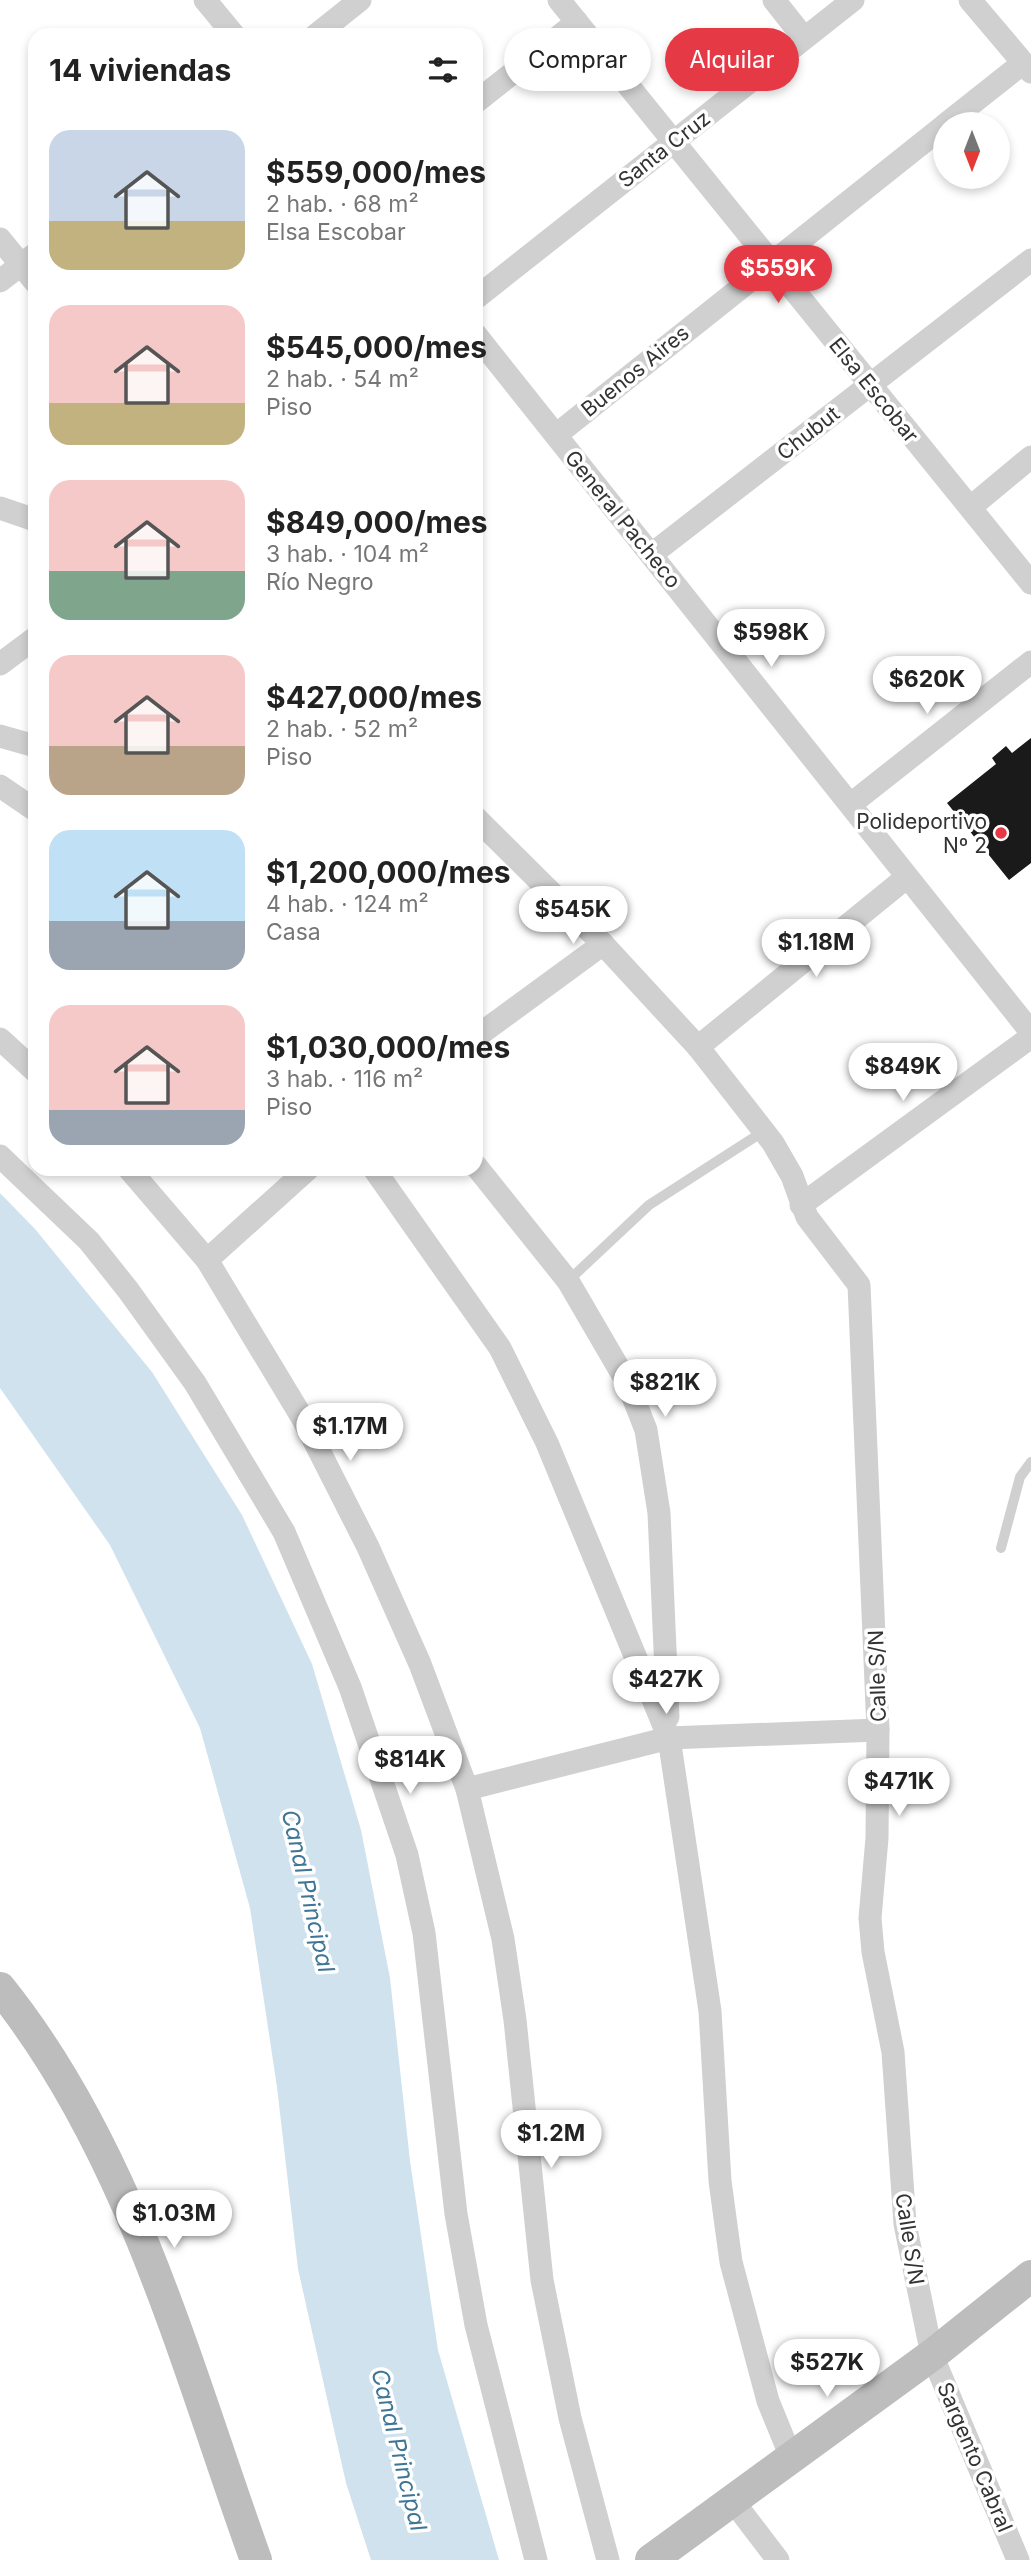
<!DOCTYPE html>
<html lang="es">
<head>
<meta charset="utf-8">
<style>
	:root { --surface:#fff; --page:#f2f2f2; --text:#222; --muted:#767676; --accent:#e63946 }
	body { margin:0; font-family:Inter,sans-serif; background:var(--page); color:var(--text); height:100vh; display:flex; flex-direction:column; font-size:26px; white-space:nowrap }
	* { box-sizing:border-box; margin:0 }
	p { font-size:23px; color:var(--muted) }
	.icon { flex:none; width:38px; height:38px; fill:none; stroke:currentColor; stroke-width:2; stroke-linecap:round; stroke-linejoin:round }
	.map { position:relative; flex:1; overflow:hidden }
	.side { position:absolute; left:28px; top:28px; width:455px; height:1148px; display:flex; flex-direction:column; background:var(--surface); border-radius:21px; box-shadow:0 4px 10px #0003 }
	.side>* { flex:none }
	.banner { position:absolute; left:504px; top:28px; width:422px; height:63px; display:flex; gap:14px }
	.needle { width:46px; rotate:180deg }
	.buttons { position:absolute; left:933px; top:112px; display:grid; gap:14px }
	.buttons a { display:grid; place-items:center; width:77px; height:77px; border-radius:50%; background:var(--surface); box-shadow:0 4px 10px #0003; font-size:35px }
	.price { position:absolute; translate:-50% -60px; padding:0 16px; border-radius:24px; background:#fff; color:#222; font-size:23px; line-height:46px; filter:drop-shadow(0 2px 4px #0008) }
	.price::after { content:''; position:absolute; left:50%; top:42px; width:21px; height:16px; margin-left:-10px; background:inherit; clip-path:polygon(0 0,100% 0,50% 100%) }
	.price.on { background:var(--accent); color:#fff }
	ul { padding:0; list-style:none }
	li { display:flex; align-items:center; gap:21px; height:175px; padding:0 21px }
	li span { display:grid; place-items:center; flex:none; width:196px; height:140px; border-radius:21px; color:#555 }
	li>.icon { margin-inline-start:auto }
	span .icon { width:84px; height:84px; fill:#fffc; stroke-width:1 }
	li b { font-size:30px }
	h2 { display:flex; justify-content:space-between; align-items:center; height:84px; padding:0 21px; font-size:30px }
	.chip { padding:0 24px; border-radius:32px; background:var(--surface); box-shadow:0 4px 10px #0003; font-size:24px; line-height:63px }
	.chip.on { background:var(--accent); color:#fff }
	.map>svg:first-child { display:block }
	.water { fill:#cfe2ee }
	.building { fill:#1a1a1a }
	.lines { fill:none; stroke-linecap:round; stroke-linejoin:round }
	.lane { stroke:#d0d0d0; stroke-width:10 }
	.street { stroke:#d0d0d0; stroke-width:23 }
	.secondary { stroke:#bdbdbd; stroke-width:32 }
	.poi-dot { fill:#e63946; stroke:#fff; stroke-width:2.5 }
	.labels { text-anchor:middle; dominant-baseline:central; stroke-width:7; stroke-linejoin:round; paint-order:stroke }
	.street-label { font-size:21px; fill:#333; stroke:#fff }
	.poi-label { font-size:21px; fill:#333; stroke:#fff; text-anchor:end }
	.water-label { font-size:23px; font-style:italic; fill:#3f7597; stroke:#fff }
</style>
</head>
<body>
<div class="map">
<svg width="1031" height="2560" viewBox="0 0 1031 2560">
	<rect width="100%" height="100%" fill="#fff"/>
	<path class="water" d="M0,1193L35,1229L152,1372L242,1515L312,1664L361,1830L390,1978L410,2161L438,2350L499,2560H371L346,2483L298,2269L277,2087L250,1908L200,1728L110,1545L0,1388Z"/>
	<path class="building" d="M1031,738V863L1009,880L947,803L996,764L992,758L1006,746L1012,753Z"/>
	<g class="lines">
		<g class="lane">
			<path d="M568,1281L649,1205L764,1131"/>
			<path d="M1001,1548L1020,1477L1031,1462"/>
		</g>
		<g class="street">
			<path d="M205,0L234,35"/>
			<path d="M559,0L1031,583"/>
			<path d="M774,0L804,38"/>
			<path d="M970,0L1031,72"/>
			<path d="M316,35L360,0"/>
			<path d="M476,102L577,22"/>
			<path d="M946,124L1023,63"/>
			<path d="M0,239L35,282"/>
			<path d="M0,281L35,254"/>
			<path d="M476,298L853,0"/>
			<path d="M476,335L1031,1032"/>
			<path d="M556,435L945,125"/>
			<path d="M972,506L1031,457"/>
			<path d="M0,508L35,520"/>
			<path d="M652,554L1031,260"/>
			<path d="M0,664L35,638"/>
			<path d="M0,736L35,746"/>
			<path d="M0,786L35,810"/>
			<path d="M851,804L1031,662"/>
			<path d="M476,818L603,944L698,1047L773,1143L792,1176L807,1217L859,1285L878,1730L877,1838L870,1918L873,1952L893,2052L905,2224L932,2355L1018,2560"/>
			<path d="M476,1037L603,944"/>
			<path d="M0,1039L35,1071"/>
			<path d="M698,1047L907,877"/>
			<path d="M0,1156L89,1241L128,1290L195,1383L284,1532L350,1687L407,1855L424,1933L456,2214L476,2325L536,2560"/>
			<path d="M476,1166L568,1281L628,1384L646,1430L659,1513L668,1717"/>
			<path d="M129,1169L207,1260"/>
			<path d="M308,1169L207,1260L303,1419L368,1547L420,1664L467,1789L503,1939L515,2020L542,2280L570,2418L608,2560"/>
			<path d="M374,1169L500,1348L547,1443L669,1738L710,2011L720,2181L731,2262L768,2401L791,2457"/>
			<path d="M801,1205L1031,1037"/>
			<path d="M467,1789L669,1738L878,1730"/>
			<path d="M733,2501L778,2560"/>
		</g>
		<g class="secondary">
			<path d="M0,1988C131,2151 186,2366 256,2560"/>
			<path d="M651,2560L932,2355L1031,2276"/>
		</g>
	</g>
	<circle class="poi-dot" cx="1001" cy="833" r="7"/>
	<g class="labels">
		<g class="street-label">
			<text transform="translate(664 149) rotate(-38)">Santa Cruz</text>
			<text transform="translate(635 371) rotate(-39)">Buenos Aires</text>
			<text transform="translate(874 390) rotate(51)">Elsa Escobar</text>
			<text transform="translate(808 433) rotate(-38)">Chubut</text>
			<text transform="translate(623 519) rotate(51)">General Pacheco</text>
			<text transform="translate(877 1676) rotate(-92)">Calle S/N</text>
			<text transform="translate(910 2239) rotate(81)">Calle S/N</text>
			<text transform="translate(975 2457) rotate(67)">Sargento Cabral</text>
		</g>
		<g class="poi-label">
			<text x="987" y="821">Polideportivo<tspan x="987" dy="24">Nº 2</tspan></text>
		</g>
		<g class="water-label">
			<text transform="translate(308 1891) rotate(77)">Canal Principal</text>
			<text transform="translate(399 2450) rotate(76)">Canal Principal</text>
		</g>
	</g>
</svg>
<div class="buttons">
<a><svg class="needle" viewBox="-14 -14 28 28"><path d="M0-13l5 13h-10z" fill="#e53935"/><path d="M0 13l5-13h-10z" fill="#767676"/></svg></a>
</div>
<b class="price on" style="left:778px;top:305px">$559K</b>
<b class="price" style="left:771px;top:669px">$598K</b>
<b class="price" style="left:927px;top:716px">$620K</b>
<b class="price" style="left:573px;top:946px">$545K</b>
<b class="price" style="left:816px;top:979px">$1.18M</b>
<b class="price" style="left:903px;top:1103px">$849K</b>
<b class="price" style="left:665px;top:1419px">$821K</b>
<b class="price" style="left:350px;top:1463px">$1.17M</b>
<b class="price" style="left:666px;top:1716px">$427K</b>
<b class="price" style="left:410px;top:1796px">$814K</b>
<b class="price" style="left:899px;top:1818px">$471K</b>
<b class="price" style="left:551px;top:2170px">$1.2M</b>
<b class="price" style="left:174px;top:2250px">$1.03M</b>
<b class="price" style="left:827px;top:2399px">$527K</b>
<div class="banner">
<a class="chip">Comprar</a>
<a class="chip on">Alquilar</a>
</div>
<section class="side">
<h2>14 viviendas<svg class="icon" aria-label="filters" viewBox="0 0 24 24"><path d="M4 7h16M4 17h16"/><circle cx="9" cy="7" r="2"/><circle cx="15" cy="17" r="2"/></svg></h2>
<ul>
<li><span style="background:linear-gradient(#c9d6e8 65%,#c2b280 0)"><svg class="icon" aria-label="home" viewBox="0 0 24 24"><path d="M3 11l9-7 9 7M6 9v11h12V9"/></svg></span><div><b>$559,000/mes</b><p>2 hab. · 68 m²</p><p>Elsa Escobar</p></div></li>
<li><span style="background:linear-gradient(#f6c9c9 70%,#c2b280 0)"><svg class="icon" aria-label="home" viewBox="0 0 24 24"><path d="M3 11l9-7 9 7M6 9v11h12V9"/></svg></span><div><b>$545,000/mes</b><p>2 hab. · 54 m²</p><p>Piso</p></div></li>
<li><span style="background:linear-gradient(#f6c9c9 65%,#7fa58c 0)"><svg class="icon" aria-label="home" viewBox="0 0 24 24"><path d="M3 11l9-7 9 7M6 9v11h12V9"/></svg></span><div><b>$849,000/mes</b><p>3 hab. · 104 m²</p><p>Río Negro</p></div></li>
<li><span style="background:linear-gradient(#f6c9c9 65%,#b9a48a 0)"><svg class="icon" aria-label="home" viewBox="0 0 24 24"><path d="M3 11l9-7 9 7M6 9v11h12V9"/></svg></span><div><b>$427,000/mes</b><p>2 hab. · 52 m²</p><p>Piso</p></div></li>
<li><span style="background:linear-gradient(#bfe0f5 65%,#9aa5b1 0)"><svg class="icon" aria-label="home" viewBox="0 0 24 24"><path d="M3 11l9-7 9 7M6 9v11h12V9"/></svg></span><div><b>$1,200,000/mes</b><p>4 hab. · 124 m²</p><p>Casa</p></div></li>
<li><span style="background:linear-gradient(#f6c9c9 75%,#9aa5b1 0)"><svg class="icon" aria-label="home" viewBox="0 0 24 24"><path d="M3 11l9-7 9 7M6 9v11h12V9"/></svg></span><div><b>$1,030,000/mes</b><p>3 hab. · 116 m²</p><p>Piso</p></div></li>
</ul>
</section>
</div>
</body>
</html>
